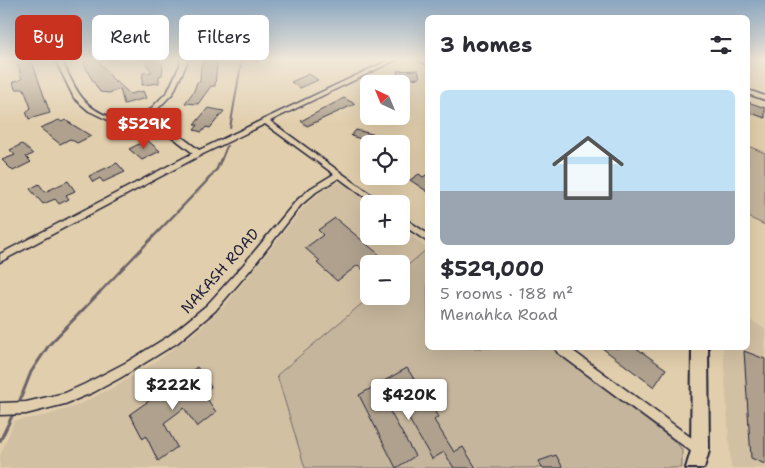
<!DOCTYPE html>
<html lang="en">
<head>
<meta charset="utf-8">
<style>
	:root { --surface:#fff; --page:#f2f2f3; --text:#2b2b33; --muted:#7c7c81; --line:#e1e1e2; --accent:#c8321e }
	body { margin:0; font-family:"Shantell Sans",sans-serif; background:var(--page); color:var(--text); height:100vh; display:flex; flex-direction:column; font-size:19px; white-space:nowrap }
	* { box-sizing:border-box; margin:0 }
	p { font-size:16px; color:var(--muted) }
	.icon { flex:none; width:28px; height:28px; fill:none; stroke:currentColor; stroke-width:2; stroke-linecap:round; stroke-linejoin:round }
	.map { position:relative; flex:1; overflow:hidden }
	.side { position:absolute; left:425px; top:15px; width:325px; height:335px; display:flex; flex-direction:column; background:var(--surface); border-radius:8px; box-shadow:0 5px 20px #0002 }
	.side>* { flex:none }
	.banner { position:absolute; left:15px; top:15px; width:335px; height:45px; display:flex; gap:10px }
	.needle { width:32px; rotate:316deg }
	.fabs { position:absolute; left:360px; top:75px; display:grid; gap:10px }
	.fabs a { display:grid; place-items:center; width:50px; height:50px; border-radius:8px; background:var(--surface); box-shadow:0 5px 20px #0002; font-size:25px }
	.price { position:absolute; translate:-50% -42px; padding:0 11px; border-radius:5px; background:#fff; color:#222; font-size:16px; line-height:32px; filter:drop-shadow(0 1px 2px #0008) }
	.price::after { content:''; position:absolute; left:50%; top:30px; width:15px; height:11px; margin-left:-8px; background:inherit; clip-path:polygon(0 0,100% 0,50% 100%) }
	.price.active { background:var(--accent); color:#fff }
	ul { padding:0; list-style:none }
	li { display:grid; align-content:center; gap:10px; height:265px; padding:0 15px }
	li+li { border-top:1px solid var(--line) }
	li span { display:grid; place-items:center; height:155px; border-radius:8px; color:#555 }
	li>.icon { margin-inline-start:auto }
	span .icon { width:90px; height:90px; fill:#fffc; stroke-width:1 }
	li b { font-size:21px }
	h2 { display:flex; justify-content:space-between; align-items:center; height:60px; padding:0 15px; font-size:21px }
	.pill { padding:0 18px; border-radius:8px; background:var(--surface); box-shadow:0 5px 20px #0002; font-size:18px; line-height:45px }
	.pill.active { background:var(--accent); color:#fff }
	.map>svg:first-child { display:block }
	.built { fill:#d2c0a3 }
	.green { fill:#c5b59c; stroke:#746c6c }
	.lines { fill:none; stroke-linecap:round; stroke-linejoin:round }
	.stream-far2 { stroke:#6c6467; stroke-width:2 }
	.stream-far1 { stroke:#6c6467; stroke-width:2.5 }
	.stream { stroke:#6c6467; stroke-width:3 }
	.building { fill:#afa18e; stroke:#22223b }
	.minor-casing { stroke:#22223b; stroke-width:3 }
	.secondary-casing { stroke:#22223b; stroke-width:4 }
	.minor { fill:#e1ceac; fill-rule:evenodd }
	.secondary { fill:#e1ceac; fill-rule:evenodd }
	.labels { text-anchor:middle; dominant-baseline:central; stroke-width:5; stroke-linejoin:round; paint-order:stroke }
	.street-label { font-size:15px; fill:#22223b; stroke:#e1ceac }
</style>
</head>
<body>
<div class="map">
<svg width="765" height="468" viewBox="0 0 765 468">
	<rect width="100%" height="100%" fill="#e1ceac"/>
	<filter id="ink" filterUnits="userSpaceOnUse"><feTurbulence type="fractalNoise" baseFrequency=".02" numOctaves="2"/><feDisplacementMap in="SourceGraphic" scale="10" xChannelSelector="R" yChannelSelector="G"/><feConvolveMatrix kernelMatrix="1 2 1 2 8 2 1 2 1" color-interpolation-filters="sRGB"/></filter>
	<g filter="url(#ink)">
		<g class="built">
			<path d="M338,182L345,183L372,204H369V236H401V227L427,249L401,271V264H369V296H371L277,375L305,468H0V456L14,421L44,416L76,406L120,384L161,358L197,331L226,304L305,206L322,191Z"/>
			<path d="M748,319L765,329V468H731L723,348H748Z"/>
		</g>
		<g class="green">
			<path d="M748,146L765,153V225L748,217Z"/>
			<path d="M427,249L428,348H551L678,444L682,450V468H305L277,375L371,296H401V271Z"/>
		</g>
		<g class="lines">
			<g class="stream-far2">
				<path d="M230,128L242,59"/>
				<path d="M221,161L227,146"/>
			</g>
			<path class="stream-far1" d="M98,294L205,183L217,169L221,159"/>
			<g class="stream">
				<path d="M18,405L31,372L49,345L100,292"/>
				<path d="M0,441L14,412"/>
			</g>
		</g>
		<g class="building">
			<path d="M14,59H31L50,113L29,119L26,112L31,108L24,89H15L13,82L22,79L19,70H20Z"/>
			<path d="M84,59H97L115,82H117L130,94L143,91L146,98L124,104L120,89L109,93L100,92L90,76L83,62H85Z"/>
			<path d="M143,59H157L163,66L162,75L159,76V83L142,85L143,73L152,72Z"/>
			<path d="M214,60V63H217L215,86H211L198,104L185,103L194,91L197,82H200L201,64H204V61Z"/>
			<path d="M418,70L420,78L399,80L397,71Z"/>
			<path d="M309,74L318,80L300,88L291,82Z"/>
			<path d="M344,98L355,104L307,126L301,121Z"/>
			<path d="M748,102L765,108V118L748,112Z"/>
			<path d="M208,108L224,111L210,128L206,127L202,132L194,130L198,125H194Z"/>
			<path d="M59,120L62,122L65,120L91,136L77,143L70,139L60,144L40,128Z"/>
			<path d="M356,130L380,136L375,143L351,136Z"/>
			<path d="M147,140L160,151L142,160L129,149Z"/>
			<path d="M22,144L33,154L26,157L31,162L13,171L2,160L15,155L10,150Z"/>
			<path d="M117,163L125,172L103,182L100,178L93,182L89,176Z"/>
			<path d="M419,174L423,177L428,174V192L410,180Z"/>
			<path d="M68,181L75,191L66,195L69,199L59,204L55,199L43,204L30,189L39,184L45,192Z"/>
			<path d="M335,218L381,256L363,270L358,265L337,281L317,263L320,261L305,248L323,235L318,230Z"/>
			<path d="M602,348H636L666,369L654,387Z"/>
			<path d="M744,351L765,359V464L751,458Z"/>
			<path d="M197,367L211,387L203,393L216,412L197,427L184,408L164,423L177,447L158,461L146,436L143,439L130,414Z"/>
			<path d="M407,368L438,417L434,420L454,452L463,447L476,468H454L444,452L432,459L399,402L388,408L415,456L396,468L359,395Z"/>
			<path d="M556,455L563,468H542L539,461Z"/>
		</g>
		<g class="lines">
			<g class="minor-casing">
				<g id="minor">
					<path d="M55,59H61C74,85 81,108 111,117C120,120 130,120 139,121L168,91L181,63L180,59H186L187,63L173,93L145,122L175,132L199,150L391,59H398L270,121L384,204H374L339,178L316,192L301,205L251,269L215,311L177,343L120,378L94,392L65,404L26,414L0,415V403L26,402L65,393L85,384L127,362L169,336L207,305L244,264L296,201L311,188L334,174L265,124L201,155L0,262V254L193,153L171,136L140,125L108,120L89,111L74,98Z"/>
					<path d="M417,59L428,61V65L418,60Z"/>
					<path d="M748,90L765,96V100L748,94Z"/>
					<path d="M401,216L428,234V242L401,224Z"/>
					<path d="M556,348H569L704,447L706,451L704,455L700,457L696,455L557,352Z"/>
				</g>
			</g>
			<g class="secondary-casing">
				<path id="secondary" d="M692,348H708L709,451L704,468H686L691,451Z"/>
			</g>
			<use href="#minor" class="minor"/>
			<use href="#secondary" class="secondary"/>
		</g>
	</g>
	<linearGradient id="sky" x2="0" y2="1"><stop stop-color="#8aa6c0"/><stop offset="0.48" stop-color="#f2e9da"/><stop offset="1" stop-color="#f2e9da" stop-opacity="0"/></linearGradient>
	<rect width="765" height="124" fill="url(#sky)"/>
	<g class="labels">
		<g class="street-label">
			<text transform="translate(220 271) rotate(-48)">NAKASH ROAD</text>
		</g>
	</g>
</svg>
<div class="fabs">
<a><svg class="needle" viewBox="-14 -14 28 28"><path d="M0-13l5 13h-10z" fill="#e53935"/><path d="M0 13l5-13h-10z" fill="#7c7c81"/></svg></a>
<a><svg class="icon" aria-label="locate" viewBox="0 0 24 24"><circle cx="12" cy="12" r="6"/><path d="M12 2v4M12 18v4M2 12h4M18 12h4"/></svg></a>
<a>+</a>
<a>−</a>
</div>
<b class="price active" style="left:144px;top:150px">$529K</b>
<b class="price" style="left:173px;top:411px">$222K</b>
<b class="price" style="left:409px;top:421px">$420K</b>
<div class="banner">
<a class="pill active">Buy</a>
<a class="pill">Rent</a>
<a class="pill">Filters</a>
</div>
<section class="side">
<h2>3 homes<svg class="icon" aria-label="filters" viewBox="0 0 24 24"><path d="M4 7h16M4 17h16"/><circle cx="9" cy="7" r="2"/><circle cx="15" cy="17" r="2"/></svg></h2>
<ul>
<li><span style="background:linear-gradient(#bfe0f5 65%,#9aa5b1 0)"><svg class="icon" aria-label="home" viewBox="0 0 24 24"><path d="M3 11l9-7 9 7M6 9v11h12V9"/></svg></span><div><b>$529,000</b><p>5 rooms · 188 m²</p><p>Menahka Road</p></div></li>
</ul>
</section>
</div>
</body>
</html>
